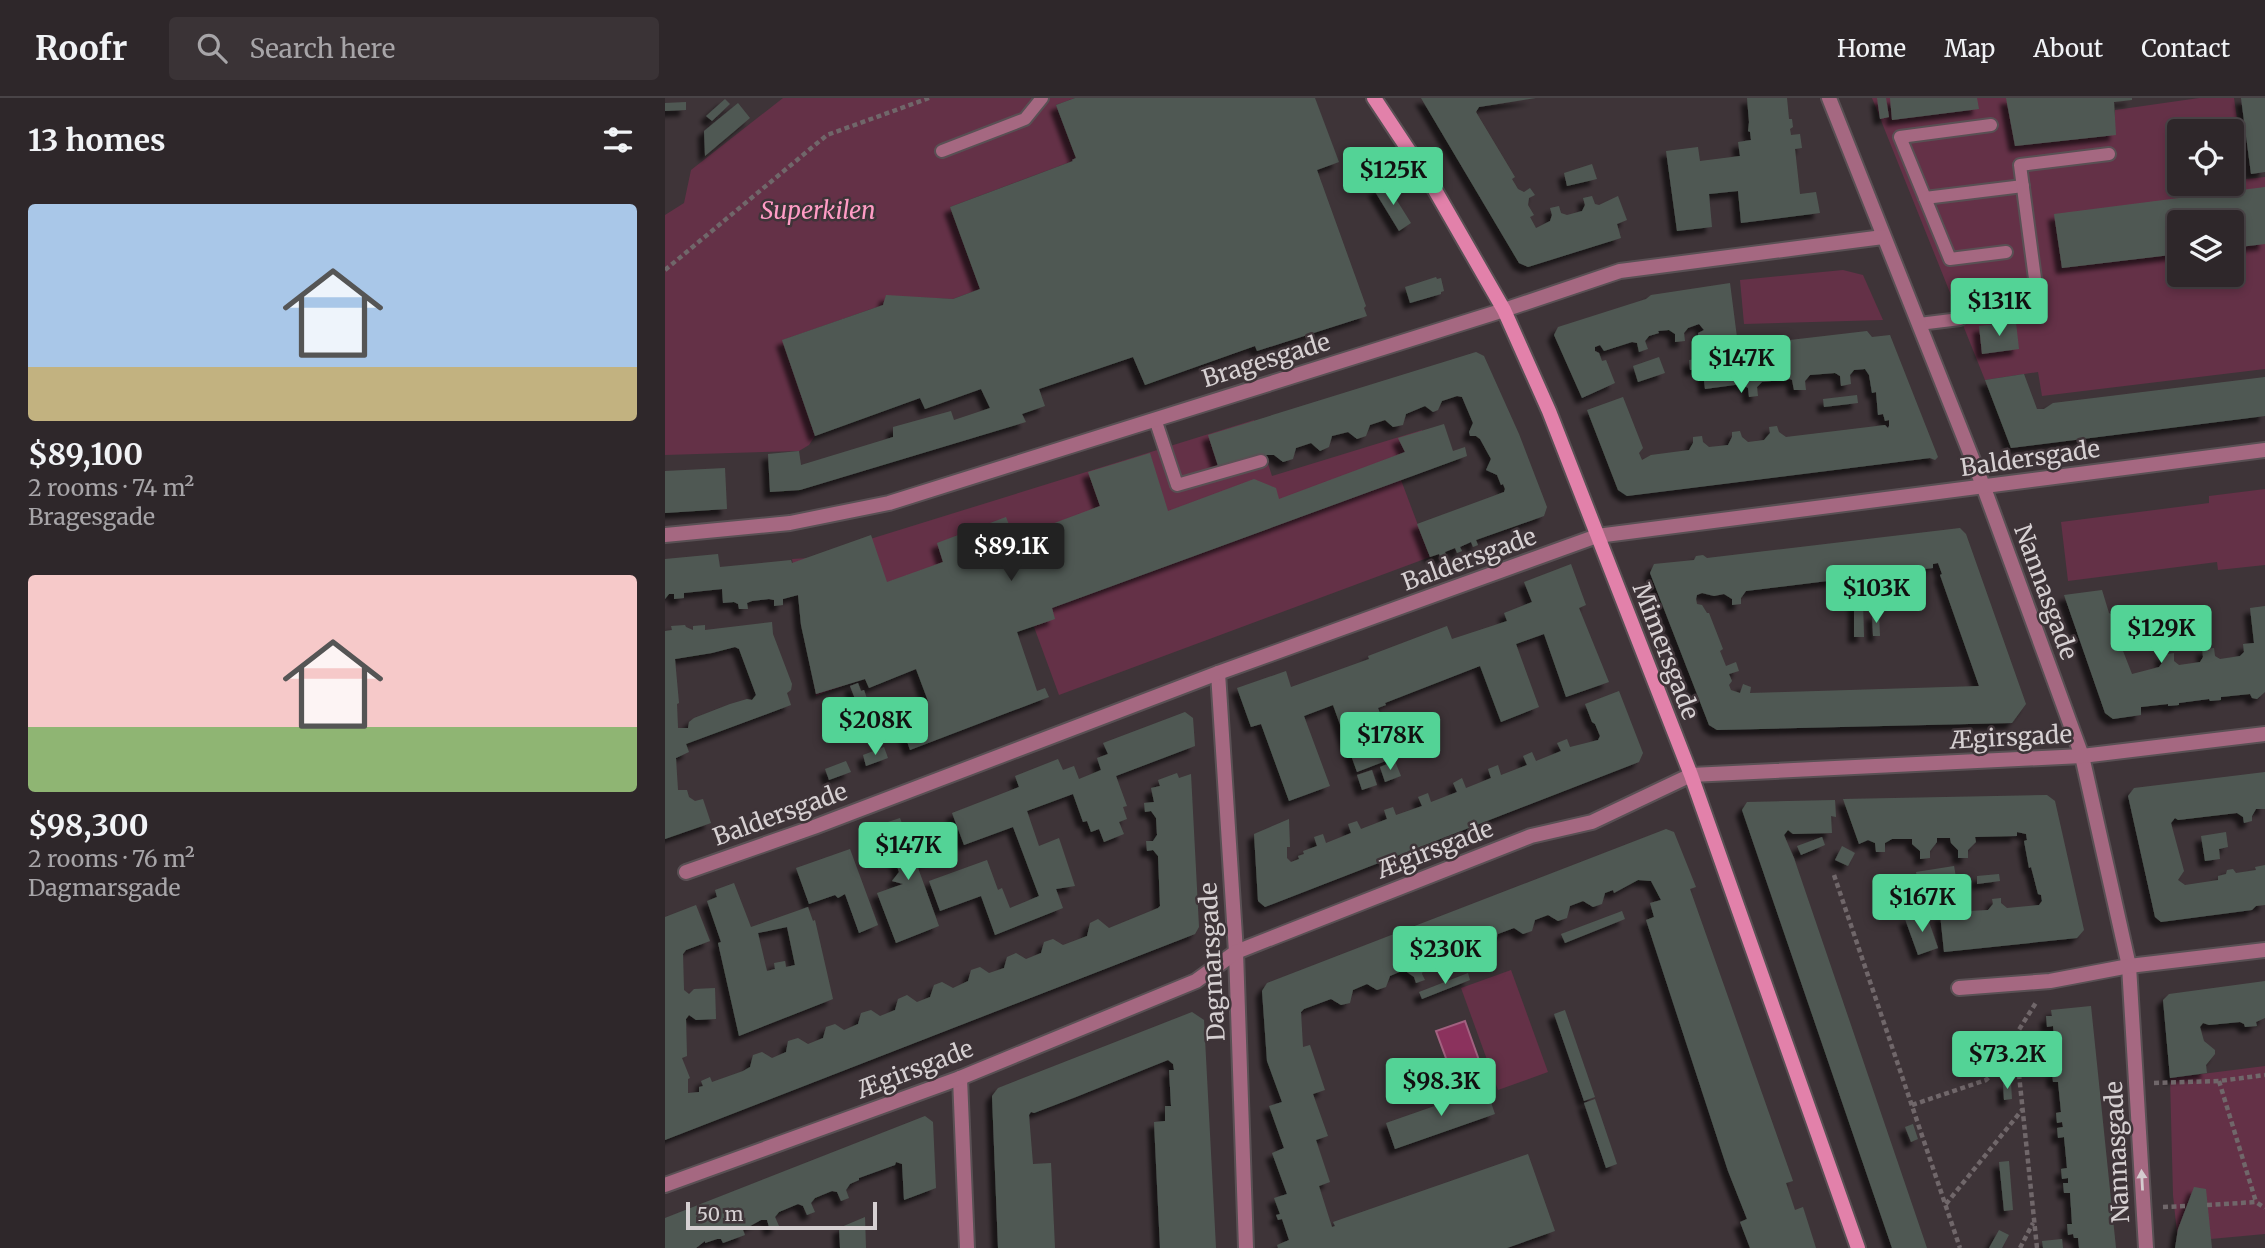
<!DOCTYPE html>
<html lang="en">
<head>
<meta charset="utf-8">
<style>
	:root { --surface:#2e272a; --page:#3a3336; --text:#f1f3f6; --muted:#a7a5a8; --line:#494447; --accent:#53d396 }
	body { margin:0; font-family:Merriweather,serif; background:var(--page); color:var(--text); height:100vh; display:flex; flex-direction:column; font-size:26px; white-space:nowrap }
	* { box-sizing:border-box; margin:0 }
	p { font-size:23px; color:var(--muted) }
	.icon { flex:none; width:38px; height:38px; fill:none; stroke:currentColor; stroke-width:2; stroke-linecap:round; stroke-linejoin:round }
	.map { position:relative; flex:1; overflow:hidden }
	.sheet { display:flex; flex-direction:column; background:var(--surface); width:665px }
	.sheet>* { flex:none }
	.controls { position:absolute; left:1502px; top:21px; display:grid; gap:14px }
	.controls a { display:grid; place-items:center; width:77px; height:77px; border-radius:7px; background:var(--surface); box-shadow:0 4px 10px #0003,0 0 0 2px var(--line); font-size:35px }
	.scale { position:absolute; left:21px; bottom:18px; width:191px; box-sizing:border-box; padding-left:7px; border:4px solid #d6d0d2; border-top:0; font-size:19px; line-height:24px; white-space:nowrap; color:#d6d0d2; -webkit-text-stroke:5px #3e3438; paint-order:stroke }
	.price { position:absolute; translate:-50% -60px; padding:0 16px; border-radius:7px; background:var(--accent); color:#111; font-size:23px; line-height:46px; filter:drop-shadow(0 2px 4px #0008) }
	.price::after { content:''; position:absolute; left:50%; top:42px; width:21px; height:16px; margin-left:-10px; background:inherit; clip-path:polygon(0 0,100% 0,50% 100%) }
	.price.on { background:#222; color:#fff }
	ul { padding:0; list-style:none }
	li { display:grid; align-content:center; gap:14px; height:371px; padding:0 28px }
	li span { display:grid; place-items:center; height:217px; border-radius:7px; color:#555 }
	li>.icon { margin-inline-start:auto }
	span .icon { width:126px; height:126px; fill:#fffc; stroke-width:1 }
	li b { font-size:30px }
	h2 { display:flex; justify-content:space-between; align-items:center; height:84px; padding:0 28px; font-size:30px }
	header { display:flex; align-items:center; gap:42px; box-sizing:border-box; height:98px; padding:0 35px; background:var(--surface); border-bottom:2px solid var(--line) }
	header strong { font-size:33px }
	nav { display:flex; gap:38px; margin-inline-start:auto; font-size:24px }
	.search { width:490px; height:63px; background:var(--page); display:flex; align-items:center; gap:18px; box-sizing:border-box; padding:0 24px; border-radius:7px; color:var(--muted); font-size:26px }
	main { display:flex; flex:1; min-height:0 }
	.map>svg:first-child { display:block }
	.green { fill:#643147; fill-rule:evenodd }
	.water { fill:#8b325d; stroke:#a26180; stroke-width:2 }
	.building { fill:#4f5953; fill-rule:evenodd; filter:url(#shadow) }
	.lines { fill:none; stroke-linecap:round; stroke-linejoin:round }
	.lane-casing { stroke:#595054; stroke-width:16 }
	.street-casing { stroke:#595054; stroke-width:18 }
	.secondary-casing { stroke:#595054; stroke-width:18 }
	.path { stroke:#70676a; stroke-width:4.5; stroke-dasharray:5 3.5; stroke-linecap:butt }
	.lane { stroke:#a56881; stroke-width:12 }
	.street { stroke:#a56881; stroke-width:14 }
	.secondary { stroke:#e281aa; stroke-width:14 }
	.oneway { fill:#d4cbce }
	.labels { text-anchor:middle; dominant-baseline:central; stroke-width:5; stroke-linejoin:round; paint-order:stroke }
	.park-label { font-size:24px; font-style:italic; fill:#ff9cc5; stroke:#3e3438 }
	.street-label { font-size:24px; fill:#d6d0d2; stroke:#3e3438 }
</style>
</head>
<body>
<header>
<strong>Roofr</strong>
<div class="search"><svg class="icon" aria-label="search" viewBox="0 0 24 24"><circle cx="10" cy="10" r="6"/><path d="M15 15l6 6"/></svg>Search here</div>
<nav><a>Home</a><a>Map</a><a>About</a><a>Contact</a></nav>
</header>
<main>
<section class="sheet">
<h2>13 homes<svg class="icon" aria-label="filters" viewBox="0 0 24 24"><path d="M4 7h16M4 17h16"/><circle cx="9" cy="7" r="2"/><circle cx="15" cy="17" r="2"/></svg></h2>
<ul>
<li><span style="background:linear-gradient(#a9c7e8 75%,#c2b280 0)"><svg class="icon" aria-label="home" viewBox="0 0 24 24"><path d="M3 11l9-7 9 7M6 9v11h12V9"/></svg></span><div><b>$89,100</b><p>2 rooms · 74 m²</p><p>Bragesgade</p></div></li>
<li><span style="background:linear-gradient(#f6c9c9 70%,#8fb573 0)"><svg class="icon" aria-label="home" viewBox="0 0 24 24"><path d="M3 11l9-7 9 7M6 9v11h12V9"/></svg></span><div><b>$98,300</b><p>2 rooms · 76 m²</p><p>Dagmarsgade</p></div></li>
</ul>
</section>
<div class="map">
<svg width="1600" height="1150" viewBox="0 0 1600 1150">
	<defs>
		<filter id="shadow"><feDropShadow dx="-6" dy="6" stdDeviation="2" flood-color="#0009"/></filter>
	</defs>
	<rect width="100%" height="100%" fill="#3e3438"/>
	<g class="green">
		<path d="M118,0H410L391,7L411,60L408,63L285,109L315,191L288,201L221,198L218,207L118,242L150,338L144,347L134,353L0,357V117L19,105L26,72Z"/>
		<path d="M1207,0H1447L1450,21V12L1534,0H1569L1581,81L1600,79V271L1377,298L1373,274L1320,282ZM1514,33H1566V86H1514ZM1514,124H1566V177H1514Z"/>
		<path d="M1178,172L1198,177L1218,222L1079,226L1075,182Z"/>
		<path d="M589,322L607,378L757,332L768,370L736,382L765,459L394,597L365,518L151,598L127,461L144,460Z"/>
		<path d="M1600,391V467L1553,472L1552,464L1403,483L1396,424L1544,405V398Z"/>
		<path d="M846,872L883,974L833,992L796,890Z"/>
		<path d="M1600,968V1136L1513,1144L1508,1097L1505,980Z"/>
	</g>
	<path class="water" d="M800,923L820,979L792,990L771,933Z"/>
	<g class="building">
		<path d="M410,0H650L674,64L652,72L701,208L699,210L702,218L592,253L590,248L480,287L468,259L374,291L380,308L357,316L361,324L135,392L105,394L103,356L134,353L136,367L228,339V329L286,313L289,322L325,310L316,291L260,311L255,300L150,338L117,242L218,207L221,197L288,201L315,191L285,109L408,63L407,62L411,60L391,7Z"/>
		<path d="M756,0H871L814,9L811,14L850,79L847,81L853,91L859,94L865,90L870,97L864,100L863,107L869,117L865,119L871,130L885,123L887,117L885,110L894,108L896,115L902,117L917,113L920,107L918,100L927,98L930,106L934,107L953,98L962,122L952,126L956,140L863,169L854,165Z"/>
		<path d="M1082,0H1122L1124,21H1127L1128,29L1125,31L1126,37L1135,36L1137,50L1130,51L1135,96L1151,94L1155,115L1076,125L1073,93L1044,96L1047,129L1012,133L1001,53L1033,49L1035,63L1075,58L1073,44L1086,42L1085,34L1083,33L1084,24Z"/>
		<path d="M1212,0H1221L1224,19L1215,21Z"/>
		<path d="M1225,0H1312L1314,11L1227,22Z"/>
		<path d="M1341,0H1467V2L1449,4L1451,37L1350,48Z"/>
		<path d="M1576,0H1600V74L1586,76Z"/>
		<path d="M60,1L65,6L47,23L41,18Z"/>
		<path d="M21,4V12L0,13V5Z"/>
		<path d="M73,5L85,20L40,58L39,33Z"/>
		<path d="M927,66L932,81L902,88L899,75Z"/>
		<path d="M721,85L746,125L734,133L709,92Z"/>
		<path d="M1600,89V146L1566,150V124H1514V156L1397,170L1389,116Z"/>
		<path d="M771,179L772,181L776,180L779,193L776,194V196L745,205L740,189Z"/>
		<path d="M1065,185L1074,255L1090,253V246L1202,233L1207,239L1225,237L1273,359L1270,362L1265,360L962,398L953,392L922,312L958,299L978,350L974,355L977,362L986,357L1024,352L1028,345V339L1037,338L1038,344L1044,349L1063,347L1067,339V334L1075,333L1077,339L1083,344L1099,342L1105,335L1104,329L1112,328L1114,334L1121,339L1220,327L1223,330L1224,328V322L1220,323L1218,316L1213,317L1211,294L1207,295L1204,277L1200,271L1189,272L1185,277L1186,286L1176,288L1175,278L1170,275L1145,277L1140,283L1141,292H1129L1127,282L1125,281L1097,284L1092,289L1093,298L1084,299L1083,290L1077,286L1040,291L1038,275L1034,271L1025,272L1024,262L1032,261L1036,256L1033,235L1039,232L1034,226L1023,230L1019,235L1020,243L1010,244V236L1004,232L993,233L994,235L984,238L980,243L983,251L974,254L972,245L967,244L939,253L935,247L930,249V253L934,255L937,263L941,262L950,285L917,300L889,237L893,229L981,201L986,197Z"/>
		<path d="M1351,224L1354,251L1317,256L1314,228Z"/>
		<path d="M811,254L819,258L854,336L882,409L879,418L811,442L813,447L808,449L806,444L795,449L797,453L792,455L790,450L780,454L782,459L776,461L774,456L765,459L752,426L839,394L840,391L838,386L836,387L832,377L821,372L826,361L815,341L811,338H805L804,334L808,325L797,299L792,298L777,303L773,312L768,314L760,308L741,316L738,327L728,329L720,322L705,327L701,338L692,341L683,334L667,338L664,349L655,353L646,345L631,350L628,361L618,364L609,357H600L554,371L543,337Z"/>
		<path d="M994,259L1000,275L973,284L968,268Z"/>
		<path d="M1359,276L1372,311H1379L1388,305L1600,279V318L1346,350L1320,282Z"/>
		<path d="M1192,297L1193,305L1159,309L1158,301Z"/>
		<path d="M779,326L788,353L800,349L802,358L387,510L390,521L352,534L372,593L380,590L384,599L245,652L232,615L263,603L251,571L204,590L200,581L151,596L136,527L133,497L118,501V507L109,508V502L104,501L87,503L82,505L83,511H74L73,506L69,504L58,505L57,491L19,495V500L9,501V496H4L0,501V461L53,456L55,469L126,462L127,465L206,437L222,484L278,464L272,445L341,419L349,440L435,408L423,374L485,355L503,413L589,381L611,390L614,401L740,354L733,340Z"/>
		<path d="M60,370L62,411L0,415V373Z"/>
		<path d="M1295,430L1301,436L1361,606L1347,625L1052,632L1044,627L985,475L989,466L1029,462L1031,458L1038,457L1042,460ZM1273,465L1277,476L1275,477L1314,588L1085,595L1086,589L1078,586L1075,595L1066,592L1064,587L1067,583L1064,576L1074,573L1071,564L1061,568L1055,553L1058,551L1044,515H1042L1037,507L1032,506L1031,501L1032,497L1037,495L1049,498L1059,496L1067,501V507L1076,506V500L1081,493L1268,470V466Z"/>
		<path d="M906,466L921,507L914,510L944,584L901,599L879,536L851,546L874,609L836,624L815,568L720,605L721,607L713,610L731,659L692,674L668,607L639,618L665,688L624,703L596,626L586,629L572,590L621,573L626,589L704,561L703,558L782,528L787,541L842,523L839,515L867,504L859,484Z"/>
		<path d="M1437,492L1444,515L1449,518L1457,515L1462,528L1453,530L1451,535L1467,576L1494,569L1497,565L1496,557L1509,555V563L1514,567L1535,564L1538,559L1537,551L1549,550L1550,558L1555,561L1575,558L1579,554L1578,546L1589,545L1585,510L1600,508V594L1592,601L1587,600L1585,596L1556,599V602L1545,603L1544,601L1514,605V607L1503,608V606L1476,609V617L1448,621L1440,615L1399,497Z"/>
		<path d="M1189,503H1198L1199,539H1189Z"/>
		<path d="M1207,516H1214L1215,538H1208Z"/>
		<path d="M107,524L108,536L127,586L126,592L122,595L126,607L21,646L24,654L11,660L13,692H22L24,699L30,703L38,701L46,725L0,741V533L7,532L6,528L20,527L21,529L28,532V528L40,527V532ZM70,549L74,551L91,597L87,602L82,601L65,606L29,620L24,624L23,630H13L12,606L14,605L10,561L47,555Z"/>
		<path d="M193,585L196,593L199,592L206,612L196,616L185,588Z"/>
		<path d="M954,593L978,655L974,664L600,809L593,803L589,736L624,721L625,749H622V760L626,764L634,761L633,758L639,756L638,753L652,748L649,739L658,736L661,745L686,735L683,726L692,723L696,731L722,721L719,712L728,709L731,717L757,708L753,699L763,695L766,704L792,694L788,685L797,680L801,690L826,680L823,671L833,667L836,677L862,667L858,658L867,654L871,663L896,653L892,645L902,641L905,649L933,642L935,638L930,626L927,624L920,606Z"/>
		<path d="M520,614L528,620L530,648L451,678L462,708L458,709L462,721L454,724L459,736L439,744L434,731L426,734L422,723L418,724L408,696L362,713L374,748L394,740L410,788L391,791L398,810L330,837L316,798L275,813L264,783L322,762L333,792L337,790L345,810L374,798L348,729L299,747L287,715L354,689L350,678L393,661L398,672L409,668L414,681L436,672L432,660L443,656L438,645Z"/>
		<path d="M219,649L223,660L201,668L198,657Z"/>
		<path d="M181,663L186,674L164,682L160,671Z"/>
		<path d="M730,663L736,678L720,684L715,669Z"/>
		<path d="M707,672L712,687L697,692L692,677Z"/>
		<path d="M1600,674V711H1591L1587,718V723L1579,725L1578,719L1572,715L1513,722L1510,720L1506,725L1519,773L1513,782L1520,787L1553,782V778L1561,776L1562,772L1568,771L1571,775L1591,772L1590,769L1600,767V807L1591,808L1587,812L1496,824L1490,819L1463,698L1469,690Z"/>
		<path d="M512,675L514,680L526,676L534,829L530,836L0,1042V819L31,807L45,843L21,852L18,856L19,892L24,896L29,891L50,890L51,921L31,922L24,917L21,921L22,958L17,960L25,980L23,981V995L34,994V989L38,988L36,983L45,979L47,984L78,973L85,969L88,957L97,954L107,960L121,954L123,943L133,940L143,946L158,940L161,929L170,926L179,932L193,926L196,915L206,912L215,918L230,912L233,901L242,897L252,904L265,899L269,887L277,884L288,890L303,883L306,872L315,869L324,875L339,870L342,859L351,855L361,861L376,855L379,844L388,841L398,847L422,838L425,825L433,821L444,830L493,810L495,808L493,758L488,752L482,753L481,743H488L492,737L491,720L486,713L480,714L479,705L489,704L486,690L495,688L493,682Z"/>
		<path d="M1382,697L1390,703L1419,832L1412,840L1279,854L1275,816H1286L1289,805L1298,804L1299,809L1304,813L1323,812L1328,806L1327,801L1336,800V805L1342,810L1374,807L1377,803L1376,797L1373,796L1366,769L1364,770L1359,743L1362,742L1361,736L1352,734V738L1310,739L1311,744L1303,752V760H1293V752L1286,745L1285,740H1272V744L1265,753V760L1255,761V753L1247,746V741H1227L1220,745V754H1211L1210,745L1203,742L1194,746L1178,701Z"/>
		<path d="M1170,702L1171,719L1166,718L1167,735L1128,736L1123,732L1119,737L1129,760L1262,1150H1227L1077,712L1082,704Z"/>
		<path d="M235,720L239,731L257,724L270,760L252,767L274,828L231,845L212,795L238,786L227,783L234,774L217,726Z"/>
		<path d="M1001,731L1009,734L1031,789L1025,791L1128,1083L1121,1085L1130,1112L1138,1109L1151,1150H1085L1075,1124L1082,1121L1063,1073L981,822L989,819L985,805L996,802L986,783L973,782L949,795L948,792L940,795L937,806L928,809L918,803L905,808L902,820L893,823L883,817L870,822L867,833L858,836L849,830L833,836L830,847L821,851L811,844L798,850L794,861L785,864L776,858L760,864L757,876L760,882L751,885L749,879L739,872L725,878L721,889L712,892L702,886L688,892L685,905L676,907L666,901L639,911L636,914L638,949L645,947L660,992L648,996L663,1038L651,1042L665,1084L654,1088L667,1129L670,1128L668,1124L863,1056L890,1133L842,1150H613L612,1147L624,1142L617,1121L613,1122L611,1117L615,1116L609,1100L622,1096L607,1055L619,1050L604,1008L617,1004L602,963L597,893L602,885Z"/>
		<path d="M1561,734L1563,749L1554,751L1555,761L1540,763L1536,738Z"/>
		<path d="M1157,739L1160,747L1136,757L1132,748Z"/>
		<path d="M1177,748L1190,755L1183,768L1170,762Z"/>
		<path d="M185,751L213,827L194,835L180,796L173,800L170,797L144,806L131,770Z"/>
		<path d="M1289,768L1291,779L1253,784L1251,774Z"/>
		<path d="M1334,776L1335,783L1312,786V778Z"/>
		<path d="M69,785L86,829L143,809L148,823L150,822L168,901L74,938L53,845L56,844L42,803L52,799L50,792ZM122,829L130,867L121,869L120,863L109,865L110,871L102,873L93,835Z"/>
		<path d="M957,813L960,821L900,845L896,836Z"/>
		<path d="M1261,815L1273,850L1253,857L1240,821Z"/>
		<path d="M803,875L805,882L757,901L754,894Z"/>
		<path d="M1600,883V920L1591,924L1592,928L1580,929L1579,926L1575,924L1544,927L1538,925L1535,929L1539,943L1550,952V956L1541,967L1542,975L1505,980L1498,902L1504,896Z"/>
		<path d="M1426,908L1451,1150H1414L1413,1140H1409L1408,1136L1403,1137L1402,1126H1407L1405,1095H1399L1398,1085H1403V1080L1397,1081L1396,1071L1402,1070L1399,1039L1393,1040L1392,1030L1398,1029L1397,1024L1392,1025L1391,1015L1396,1014L1393,984H1388L1387,974L1392,973V969H1386L1385,959H1391L1388,928L1382,929L1381,918H1387L1386,912Z"/>
		<path d="M900,912L930,999L919,1003L889,916Z"/>
		<path d="M527,914L539,922L551,1150H495L489,1024L500,1023V1008H506L504,972H509L508,966L503,962L411,999L369,1015L366,1014L364,1017L368,1066L386,1065L390,1150H333L327,998L333,990Z"/>
		<path d="M1338,985H1346L1347,1001L1339,1002Z"/>
		<path d="M821,990L830,1016L730,1051L721,1025Z"/>
		<path d="M930,1001L952,1066L941,1070L919,1005Z"/>
		<path d="M260,1018L268,1024L271,1090L239,1102L237,1066L231,1064L230,1067L194,1080V1082L185,1086L181,1092L184,1100L176,1103L172,1094L167,1093L150,1100L146,1105L150,1114L142,1117L138,1108L133,1106L114,1114L110,1119L114,1128L105,1132L102,1122H96L78,1132L80,1137L58,1145L56,1141H52L40,1145V1143L31,1150H0V1120Z"/>
		<path d="M1248,1026L1253,1041L1246,1044L1240,1029Z"/>
		<path d="M1344,1063L1348,1112L1339,1113L1334,1064Z"/>
		<path d="M1529,1089L1541,1091L1547,1150H1510L1513,1131Z"/>
		<path d="M200,1119L201,1150H175L174,1130Z"/>
		<path d="M1334,1132L1344,1137L1337,1150H1324Z"/>
		<path d="M1397,1141L1398,1150H1378L1377,1143Z"/>
	</g>
	<g class="lines">
		<g class="lane-casing">
			<g id="lane">
				<path d="M1326,27L1235,39L1285,161L1341,154"/>
				<path d="M277,53L360,21L377,0"/>
				<path d="M1260,100L1358,88"/>
				<path d="M1374,211L1355,67L1444,56"/>
				<path d="M1254,226L1295,221"/>
				<path d="M490,321L512,387L596,363"/>
			</g>
		</g>
		<g class="street-casing">
			<g id="street">
				<path d="M1164,0L1319,390L1417,658L1464,868L1481,1150"/>
				<path d="M0,437L125,425L224,405L839,212L955,173L1218,139"/>
				<path d="M553,575L571,854L581,1150"/>
				<path d="M21,774L149,729L553,575L932,438L1600,352"/>
				<path d="M1294,890L1385,883L1464,868L1600,852"/>
				<path d="M295,980L302,1150"/>
				<path d="M0,1087L295,980L531,883L571,854L866,738L927,724L1026,677L1417,658L1600,636"/>
			</g>
		</g>
		<g class="secondary-casing">
			<path id="secondary" d="M709,0L770,92L839,212L884,313L1026,677L1193,1150"/>
		</g>
		<g class="path">
			<path d="M0,172L162,37L264,0"/>
			<path d="M1169,777L1295,1150"/>
			<path d="M1554,983L1591,1104"/>
			<path d="M1489,985L1554,983L1600,977"/>
			<path d="M1247,1007L1321,982L1351,952"/>
			<path d="M1281,1106L1357,1012"/>
			<path d="M1542,1107L1591,1104L1600,1110"/>
			<path d="M1498,1109L1522,1108"/>
			<path d="M1355,1150L1368,1125"/>
			<path d="M1372,1150L1350,938L1372,903"/>
		</g>
		<use href="#lane" class="lane"/>
		<use href="#street" class="street"/>
		<use href="#secondary" class="secondary"/>
	</g>
	<defs><path id="oneway-solid" d="M-6-.8H1V-3.2L6.5 0L1 3.2V.8H-6Z" transform="scale(1.75)"/></defs>
	<use class="oneway" href="#oneway-solid" transform="translate(1477 1082) rotate(-93)"/>
	<g class="labels">
		<g class="park-label">
			<text x="153" y="112">Superkilen</text>
		</g>
		<g class="street-label">
			<text transform="translate(601 262) rotate(-17)">Bragesgade</text>
			<text transform="translate(1365 360) rotate(-8)">Baldersgade</text>
			<text transform="translate(804 461) rotate(-20)">Baldersgade</text>
			<text transform="translate(1381 494) rotate(70)">Nannasgade</text>
			<text transform="translate(1001 553) rotate(69)">Mimersgade</text>
			<text transform="translate(1346 639) rotate(-3)">Ægirsgade</text>
			<text transform="translate(115 716) rotate(-20)">Baldersgade</text>
			<text transform="translate(770 751) rotate(-21)">Ægirsgade</text>
			<text transform="translate(547 864) rotate(-93)">Dagmarsgade</text>
			<text transform="translate(250 971) rotate(-21)">Ægirsgade</text>
			<text transform="translate(1452 1054) rotate(-93)">Nannasgade</text>
		</g>
	</g>
</svg>
<div class="controls">
<a><svg class="icon" aria-label="locate" viewBox="0 0 24 24"><circle cx="12" cy="12" r="6"/><path d="M12 2v4M12 18v4M2 12h4M18 12h4"/></svg></a>
<a><svg class="icon" aria-label="layers" viewBox="0 0 24 24"><path d="M12 4l9 5-9 5-9-5zM3 14l9 5 9-5"/></svg></a>
</div>
<div class="scale">50 m</div>
<b class="price" style="left:728px;top:109px">$125K</b>
<b class="price" style="left:1334px;top:240px">$131K</b>
<b class="price" style="left:1076px;top:297px">$147K</b>
<b class="price on" style="left:346px;top:485px">$89.1K</b>
<b class="price" style="left:1211px;top:527px">$103K</b>
<b class="price" style="left:1496px;top:567px">$129K</b>
<b class="price" style="left:210px;top:659px">$208K</b>
<b class="price" style="left:725px;top:674px">$178K</b>
<b class="price" style="left:243px;top:784px">$147K</b>
<b class="price" style="left:1257px;top:836px">$167K</b>
<b class="price" style="left:780px;top:888px">$230K</b>
<b class="price" style="left:1342px;top:993px">$73.2K</b>
<b class="price" style="left:776px;top:1020px">$98.3K</b>
</div>
</main>
</body>
</html>
